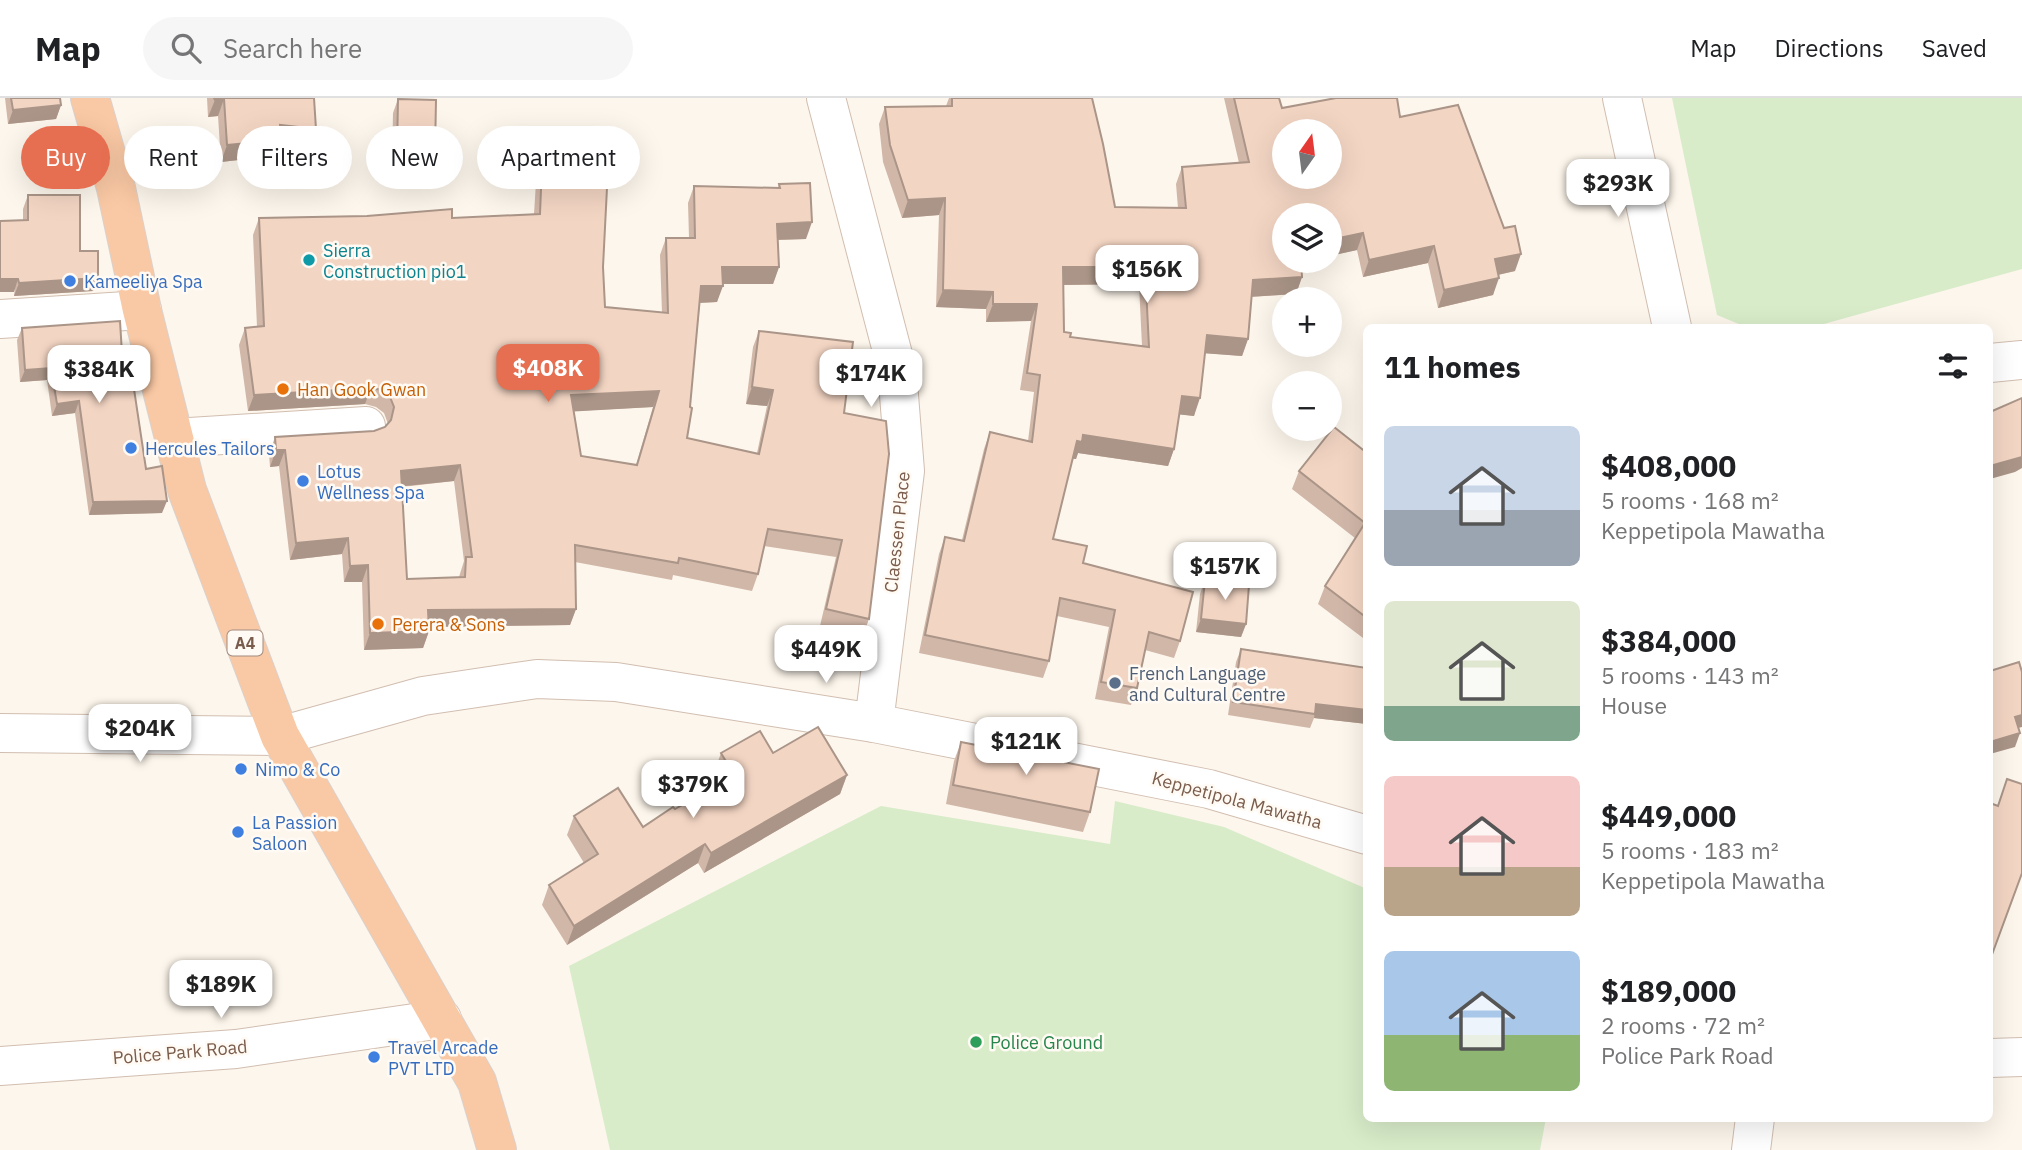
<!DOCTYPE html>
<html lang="en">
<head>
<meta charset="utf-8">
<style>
	:root { --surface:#fff; --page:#f6f6f6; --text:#202124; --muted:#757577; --line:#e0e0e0; --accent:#e76f51 }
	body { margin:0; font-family:"IBM Plex Sans",sans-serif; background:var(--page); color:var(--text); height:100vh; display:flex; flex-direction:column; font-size:26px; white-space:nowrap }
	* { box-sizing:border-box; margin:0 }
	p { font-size:23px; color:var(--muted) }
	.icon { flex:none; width:38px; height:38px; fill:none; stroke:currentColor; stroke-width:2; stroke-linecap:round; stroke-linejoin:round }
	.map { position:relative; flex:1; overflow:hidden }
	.sheet { position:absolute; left:1363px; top:226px; width:630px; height:798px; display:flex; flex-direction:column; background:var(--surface); border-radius:10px; box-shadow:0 7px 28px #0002 }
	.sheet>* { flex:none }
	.top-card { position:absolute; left:21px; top:28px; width:665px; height:63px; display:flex; gap:14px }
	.needle { width:46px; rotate:14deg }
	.fabs { position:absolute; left:1272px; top:21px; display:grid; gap:14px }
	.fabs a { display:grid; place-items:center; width:70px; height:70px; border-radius:50%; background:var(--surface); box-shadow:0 7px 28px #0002; font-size:35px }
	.price { position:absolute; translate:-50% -60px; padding:0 16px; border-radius:14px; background:#fff; color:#222; font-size:23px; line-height:46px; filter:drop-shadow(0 2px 4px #0008) }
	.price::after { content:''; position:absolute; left:50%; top:42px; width:21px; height:16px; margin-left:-10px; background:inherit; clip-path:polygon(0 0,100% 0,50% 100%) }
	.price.active { background:var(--accent); color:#fff }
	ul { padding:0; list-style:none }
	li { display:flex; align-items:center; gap:21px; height:175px; padding:0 21px }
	li span { display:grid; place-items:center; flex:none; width:196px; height:140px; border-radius:10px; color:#555 }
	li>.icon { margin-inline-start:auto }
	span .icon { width:84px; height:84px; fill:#fffc; stroke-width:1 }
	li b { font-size:30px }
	h2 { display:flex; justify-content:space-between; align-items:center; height:84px; padding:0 21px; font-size:30px }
	.pill { padding:0 24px; border-radius:32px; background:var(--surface); box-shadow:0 7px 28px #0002; font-size:24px; line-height:63px }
	.pill.active { background:var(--accent); color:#fff }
	header { display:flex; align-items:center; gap:42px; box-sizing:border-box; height:98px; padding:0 35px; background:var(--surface); border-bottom:2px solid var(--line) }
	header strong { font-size:33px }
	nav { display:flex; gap:38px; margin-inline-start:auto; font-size:24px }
	.search { width:490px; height:63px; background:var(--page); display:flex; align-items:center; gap:18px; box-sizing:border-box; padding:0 24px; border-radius:38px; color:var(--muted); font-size:26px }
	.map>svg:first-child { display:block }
	.green { fill:#d8ecc9 }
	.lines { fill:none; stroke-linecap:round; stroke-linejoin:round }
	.minor-casing { stroke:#d1beb0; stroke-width:40 }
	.trunk-casing { stroke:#dad1cd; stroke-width:40 }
	.minor { stroke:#fff; stroke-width:38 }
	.trunk { stroke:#f9c8a4; stroke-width:38 }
	.wall { fill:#d1b7a8; fill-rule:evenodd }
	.shaded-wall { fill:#aa9588 }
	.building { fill:#f3d5c3; stroke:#aa9588; stroke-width:2; fill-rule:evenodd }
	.culture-dot { fill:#0f9aa8; stroke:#fffaf3; stroke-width:2.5 }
	.shop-dot { fill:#3f7fe0; stroke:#fffaf3; stroke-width:2.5 }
	.food-dot { fill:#e8710a; stroke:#fffaf3; stroke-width:2.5 }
	.service-dot { fill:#5c6f8a; stroke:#fffaf3; stroke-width:2.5 }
	.leisure-dot { fill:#2e9e5b; stroke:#fffaf3; stroke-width:2.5 }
	.labels { text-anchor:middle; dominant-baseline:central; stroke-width:5; stroke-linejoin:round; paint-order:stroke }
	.shield { fill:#fffaf3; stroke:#a28b7f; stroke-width:2 }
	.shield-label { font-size:16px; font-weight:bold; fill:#7a5c4d }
	.culture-label { font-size:18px; fill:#0d838f; stroke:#fffaf3; text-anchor:start }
	.shop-label { font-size:18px; fill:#366cbe; stroke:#fffaf3; text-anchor:start }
	.food-label { font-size:18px; fill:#c56008; stroke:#fffaf3; text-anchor:start }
	.street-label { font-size:18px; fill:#7a5c4d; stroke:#fffaf3 }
	.service-label { font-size:18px; fill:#4e5e75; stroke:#fffaf3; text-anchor:start }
	.leisure-label { font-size:18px; fill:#27864d; stroke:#fffaf3; text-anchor:start }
</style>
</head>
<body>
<header>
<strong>Map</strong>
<div class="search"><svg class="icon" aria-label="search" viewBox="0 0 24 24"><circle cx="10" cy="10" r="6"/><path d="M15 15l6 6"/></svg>Search here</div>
<nav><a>Map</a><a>Directions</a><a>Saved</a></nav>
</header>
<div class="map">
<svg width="2022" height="1052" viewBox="0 0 2022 1052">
	<rect width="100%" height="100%" fill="#fdf6ec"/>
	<g class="green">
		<path d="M1672,0H2022V171L1813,229H1746L1717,217Z"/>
		<path d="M1115,703L1224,729L1367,791V1020H1546L1540,1052H610L569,868L881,708L1110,746Z"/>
	</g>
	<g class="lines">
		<g class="minor-casing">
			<g id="minor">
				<path d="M826,0L897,272L905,373L874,625"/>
				<path d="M1622,0L1672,229"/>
				<path d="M0,221L142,212"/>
				<path d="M1990,265L2022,262"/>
				<path d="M174,340L366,328"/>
				<path d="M0,635L280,638L423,598L537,581L616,584L874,625L1209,691L1367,737"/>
				<path d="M1990,960L2022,959"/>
				<path d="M0,968L236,951L442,921"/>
				<path d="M1751,1052L1755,1020"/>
			</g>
		</g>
		<g class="trunk-casing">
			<path id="trunk" d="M90,0L116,90L142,212L187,392L280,638L477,984L497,1052"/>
		</g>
		<use href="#minor" class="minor"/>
		<use href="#trunk" class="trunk"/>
	</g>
	<g class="wall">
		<path d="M5,0H60L61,7L56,21L8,26Z"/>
		<path d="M207,0H314L310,48L280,45L275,58L221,64L218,18L208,19Z"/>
		<path d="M949,0H1092L1115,109L1178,110L1176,86L1182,69L1239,65L1224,0H1279L1282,10L1400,19L1515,173L1498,177L1493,197L1438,210L1428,165L1363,179L1357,152L1301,164L1302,179L1296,196L1251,199L1248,241L1242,258L1205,255L1194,318L1179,316L1174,351L1168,368L1078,355L1076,361H1072L1053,441L1180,543L1174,560L1145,552L1137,590L1131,607L1095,601L1109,529L1057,518L1049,563L1043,580L919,555L939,456L945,439L962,442L984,351L990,334L1028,343L1034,294L1020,292L1031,223L986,224V211L936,209L939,117L902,120L883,64L879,26L885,9L946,8ZM1139,186L1142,248L1070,239L1064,234L1063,187Z"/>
		<path d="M398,1L430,67L392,66L393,15Z"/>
		<path d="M542,67L603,169L605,209L662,215L660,157L666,140H689L688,105L694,88L778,90L779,86L806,141L778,142L779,169L773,186H722L717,204L700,205L687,340L757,355L767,308L746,306L753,249L759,233L844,315L869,521L863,537L820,528L836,459L764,448L758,476L752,493L673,477L672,482L575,464L576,511L570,527L429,529V533L423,550L364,552L362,484H344L342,456L290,462L279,368L270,369L269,356L275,339L374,333L385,329L388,326L384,315L376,309L365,306L248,313L239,247L245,230L257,229L253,137L259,120H452L534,116L536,84ZM653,309L636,367L581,358L574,313ZM454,383L464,463L459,479L407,481L402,389Z"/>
		<path d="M28,97L80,153L98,180L93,193L14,198L23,123V111Z"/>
		<path d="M22,230L123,272L146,371L162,415L89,417L75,315L52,318L47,282L20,284L17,242Z"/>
		<path d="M1367,355V543L1318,506L1325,488L1355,440L1292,391L1299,373Z"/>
		<path d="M1205,482L1246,526L1241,539L1196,534L1200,496Z"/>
		<path d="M1241,551L1367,570V626L1314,620L1310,630L1228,617L1236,564Z"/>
		<path d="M961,644L1090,714L1083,734L946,706L954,663Z"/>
		<path d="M721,655H773L847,677L840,696L704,775L698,765L567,847L542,807L549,787L584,765L567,737L574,718L643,729L720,685L714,675Z"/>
	</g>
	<g class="shaded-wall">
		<path d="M224,1L218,18L208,19L215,2Z"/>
		<path d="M61,7L56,21L8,26L13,12Z"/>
		<path d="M280,27L316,31L310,48L280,45L275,58L221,64L227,47Z"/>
		<path d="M397,53L435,54L430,67L392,66Z"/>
		<path d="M945,100L939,117L902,120L908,102Z"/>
		<path d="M812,124L806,141L771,142L777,126Z"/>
		<path d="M1363,135L1357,152L1330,158V142Z"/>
		<path d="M1434,148L1428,165L1363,179L1369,162Z"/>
		<path d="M1521,156L1515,173L1488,179L1495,161Z"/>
		<path d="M722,169H779L773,186H716Z"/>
		<path d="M1063,169H1145L1139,186L1056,187Z"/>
		<path d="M1302,179L1296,196L1246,199L1253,182Z"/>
		<path d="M98,180L93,193L14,198L19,185Z"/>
		<path d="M1499,180L1493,197L1438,210L1444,192Z"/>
		<path d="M0,181H18L14,194H0Z"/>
		<path d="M701,188H723L717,204L695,205Z"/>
		<path d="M943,192L993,194L986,211L936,209Z"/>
		<path d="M993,206H1037L1031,223L986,224Z"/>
		<path d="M1207,237L1248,241L1242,258L1201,255Z"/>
		<path d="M51,270L47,282L20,284L25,272Z"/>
		<path d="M752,289L773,292L767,308L746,306Z"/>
		<path d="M371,290L365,306L248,313L254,297Z"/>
		<path d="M659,293L653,309L565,314L571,297Z"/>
		<path d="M1182,298L1200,300L1194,318L1175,316Z"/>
		<path d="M79,303L75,315L52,318L57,306Z"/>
		<path d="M1083,337L1174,351L1168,368L1078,355L1076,361L1070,360L1077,343Z"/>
		<path d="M276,352H285L279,368L270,369Z"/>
		<path d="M2022,359V370L2015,374L1990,381V368Z"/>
		<path d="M460,367L454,383L395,389L401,373Z"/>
		<path d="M167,403L162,415L89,417L93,404Z"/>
		<path d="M348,440L342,456L290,462L296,445Z"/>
		<path d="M368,467L362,484H344L350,468Z"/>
		<path d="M576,511L570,527L422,529L428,512Z"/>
		<path d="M1201,521L1246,526L1241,539L1196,534Z"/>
		<path d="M429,533L423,550L364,552L370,535Z"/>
		<path d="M1316,606L1367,612V626L1314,620Z"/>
		<path d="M2022,617V629L2010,632L2015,619Z"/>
		<path d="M2020,635L2015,649L1990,656V644Z"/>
		<path d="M847,677L840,696L704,775L711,755Z"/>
		<path d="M705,746L698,765L567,847L574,828Z"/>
	</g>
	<g class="building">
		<path d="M11,0H60L61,7L13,12Z"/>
		<path d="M214,0H314L316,31L280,27L281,42L227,47L224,1L215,2Z"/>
		<path d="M952,0H1092L1103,46L1115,109L1186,110L1182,69L1249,64L1234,0H1279L1282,10L1336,0H1397L1400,19L1458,7L1504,130L1515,128L1521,156L1495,161L1499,180L1444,192L1434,148L1369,162L1363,135L1330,142V117H1284V163H1301L1302,179L1253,182L1248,241L1207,237L1200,300L1182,298L1174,351L1083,337L1082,344L1077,343L1053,441L1087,448L1083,465L1193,494L1180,543L1149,534L1137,590L1101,584L1115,512L1060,500L1049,563L925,537L945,439L964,443L990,334L1032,344L1040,277L1027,275L1037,206H993V194L943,192L945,100L908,102L890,47L885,9L952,8ZM1284,33H1330V79H1284ZM1063,169H1145L1149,249L1070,239L1071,235L1064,234Z"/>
		<path d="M398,1L436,2L435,54L397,53Z"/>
		<path d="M542,67L608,70L603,169L605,209L668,215L666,140H695L694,88L780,90L779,86L810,85L812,124L777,126L779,169H722L723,188H701L690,309L692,310L687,340L759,356L773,292L752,289L759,233L853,244L844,315L886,323L889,356L869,521L826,511L842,442L768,431L758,476L679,460L678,465L575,447L576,511L428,512L429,533L370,535L368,467L350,468L348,440L296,445L285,352H276L275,339L374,333L385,329L391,322L394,309L390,299L382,292L371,290L254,297L245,230L264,228L259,120L367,118L452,111V120L540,116ZM659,293L637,367L581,358L571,297ZM460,367L472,459H466L465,479L407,481L401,373Z"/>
		<path d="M28,97H80V153H98V180L19,185L18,181H0V123L28,122Z"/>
		<path d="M120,223L123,272L131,271L146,371L162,368L167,403L93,404L79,303L57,306L51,270L25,272L22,230Z"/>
		<path d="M2022,300V359L1990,368V314Z"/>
		<path d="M1334,329L1367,355V520L1325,488L1365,425L1299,373Z"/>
		<path d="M1205,482L1249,487L1246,526L1201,521Z"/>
		<path d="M1241,551L1367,570V612L1316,606L1315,616L1233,604Z"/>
		<path d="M2019,564L2022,574V617L2015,619L2020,635L1990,644V573Z"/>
		<path d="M818,629L847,677L711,755L705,746L574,828L549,787L598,756L574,718L618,690L643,729L673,709L675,711L734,677L721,655L760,633L773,655Z"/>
		<path d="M961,644L1099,671L1090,714L953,687Z"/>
		<path d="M2007,681L2022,686V775L1990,862V705L1998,708Z"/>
	</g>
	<circle class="culture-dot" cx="309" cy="162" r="7"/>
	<g class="shop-dot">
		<circle cx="70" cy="183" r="7"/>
		<circle cx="131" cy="350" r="7"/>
		<circle cx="303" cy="383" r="7"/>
		<circle cx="241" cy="671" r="7"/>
		<circle cx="238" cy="734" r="7"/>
		<circle cx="374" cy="959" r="7"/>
	</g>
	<g class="food-dot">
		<circle cx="283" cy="291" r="7"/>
		<circle cx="378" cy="526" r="7"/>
	</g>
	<circle class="service-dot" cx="1115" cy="585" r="7"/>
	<circle class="leisure-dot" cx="976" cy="944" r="7"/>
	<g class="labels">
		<rect class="shield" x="227.5" y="532.5" width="35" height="25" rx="5"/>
		<g class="shield-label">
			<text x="245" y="545">A4</text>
		</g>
		<g class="culture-label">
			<text x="323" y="152">Sierra<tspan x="323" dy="21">Construction pio1</tspan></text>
		</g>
		<g class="shop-label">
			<text x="84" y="183">Kameeliya Spa</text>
			<text x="145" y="350">Hercules Tailors</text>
			<text x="317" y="373">Lotus<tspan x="317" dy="21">Wellness Spa</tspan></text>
			<text x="255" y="671">Nimo &amp; Co</text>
			<text x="252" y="724">La Passion<tspan x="252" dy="21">Saloon</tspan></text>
			<text x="388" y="949">Travel Arcade<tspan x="388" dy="21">PVT LTD</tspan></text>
		</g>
		<g class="food-label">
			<text x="297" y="291">Han Gook Gwan</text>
			<text x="392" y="526">Perera &amp; Sons</text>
		</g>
		<g class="street-label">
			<text transform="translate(897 434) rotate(-84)">Claessen Place</text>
			<text transform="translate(1237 702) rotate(15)">Keppetipola Mawatha</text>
			<text transform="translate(180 954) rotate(-5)">Police Park Road</text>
		</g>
		<g class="service-label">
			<text x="1129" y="575">French Language<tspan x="1129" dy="21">and Cultural Centre</tspan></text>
		</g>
		<g class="leisure-label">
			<text x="990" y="944">Police Ground</text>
		</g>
	</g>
</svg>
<div class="fabs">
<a><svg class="needle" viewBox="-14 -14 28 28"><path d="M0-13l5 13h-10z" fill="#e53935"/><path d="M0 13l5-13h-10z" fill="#757577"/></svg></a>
<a><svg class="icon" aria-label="layers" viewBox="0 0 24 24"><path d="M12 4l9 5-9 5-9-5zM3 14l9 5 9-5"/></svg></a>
<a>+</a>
<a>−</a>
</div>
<b class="price" style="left:1618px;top:121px">$293K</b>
<b class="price" style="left:1147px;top:207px">$156K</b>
<b class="price active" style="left:548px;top:306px">$408K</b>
<b class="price" style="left:99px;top:307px">$384K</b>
<b class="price" style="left:871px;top:311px">$174K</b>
<b class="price" style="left:1225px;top:504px">$157K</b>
<b class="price" style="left:826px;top:587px">$449K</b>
<b class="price" style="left:140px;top:666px">$204K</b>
<b class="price" style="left:1026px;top:679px">$121K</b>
<b class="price" style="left:693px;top:722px">$379K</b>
<b class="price" style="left:221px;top:922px">$189K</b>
<div class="top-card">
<a class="pill active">Buy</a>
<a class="pill">Rent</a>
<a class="pill">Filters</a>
<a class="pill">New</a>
<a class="pill">Apartment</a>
</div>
<section class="sheet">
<h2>11 homes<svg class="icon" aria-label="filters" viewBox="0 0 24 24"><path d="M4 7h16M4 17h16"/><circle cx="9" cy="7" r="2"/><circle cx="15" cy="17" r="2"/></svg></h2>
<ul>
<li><span style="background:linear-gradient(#c9d6e8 60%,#9aa5b1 0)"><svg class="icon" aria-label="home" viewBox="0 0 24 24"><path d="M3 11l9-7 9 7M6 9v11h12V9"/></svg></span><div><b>$408,000</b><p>5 rooms · 168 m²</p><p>Keppetipola Mawatha</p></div></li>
<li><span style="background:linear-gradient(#dfe7d0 75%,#7fa58c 0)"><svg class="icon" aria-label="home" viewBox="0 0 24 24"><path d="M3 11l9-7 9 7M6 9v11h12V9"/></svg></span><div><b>$384,000</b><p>5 rooms · 143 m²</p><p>House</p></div></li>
<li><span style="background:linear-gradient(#f6c9c9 65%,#b9a48a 0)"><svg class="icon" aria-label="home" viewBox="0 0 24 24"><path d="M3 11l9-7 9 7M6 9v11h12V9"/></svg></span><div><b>$449,000</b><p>5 rooms · 183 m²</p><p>Keppetipola Mawatha</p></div></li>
<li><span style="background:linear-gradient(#a9c7e8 60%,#8fb573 0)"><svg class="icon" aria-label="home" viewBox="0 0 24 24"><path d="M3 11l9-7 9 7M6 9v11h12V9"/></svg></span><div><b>$189,000</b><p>2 rooms · 72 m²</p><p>Police Park Road</p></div></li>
</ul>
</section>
</div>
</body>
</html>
